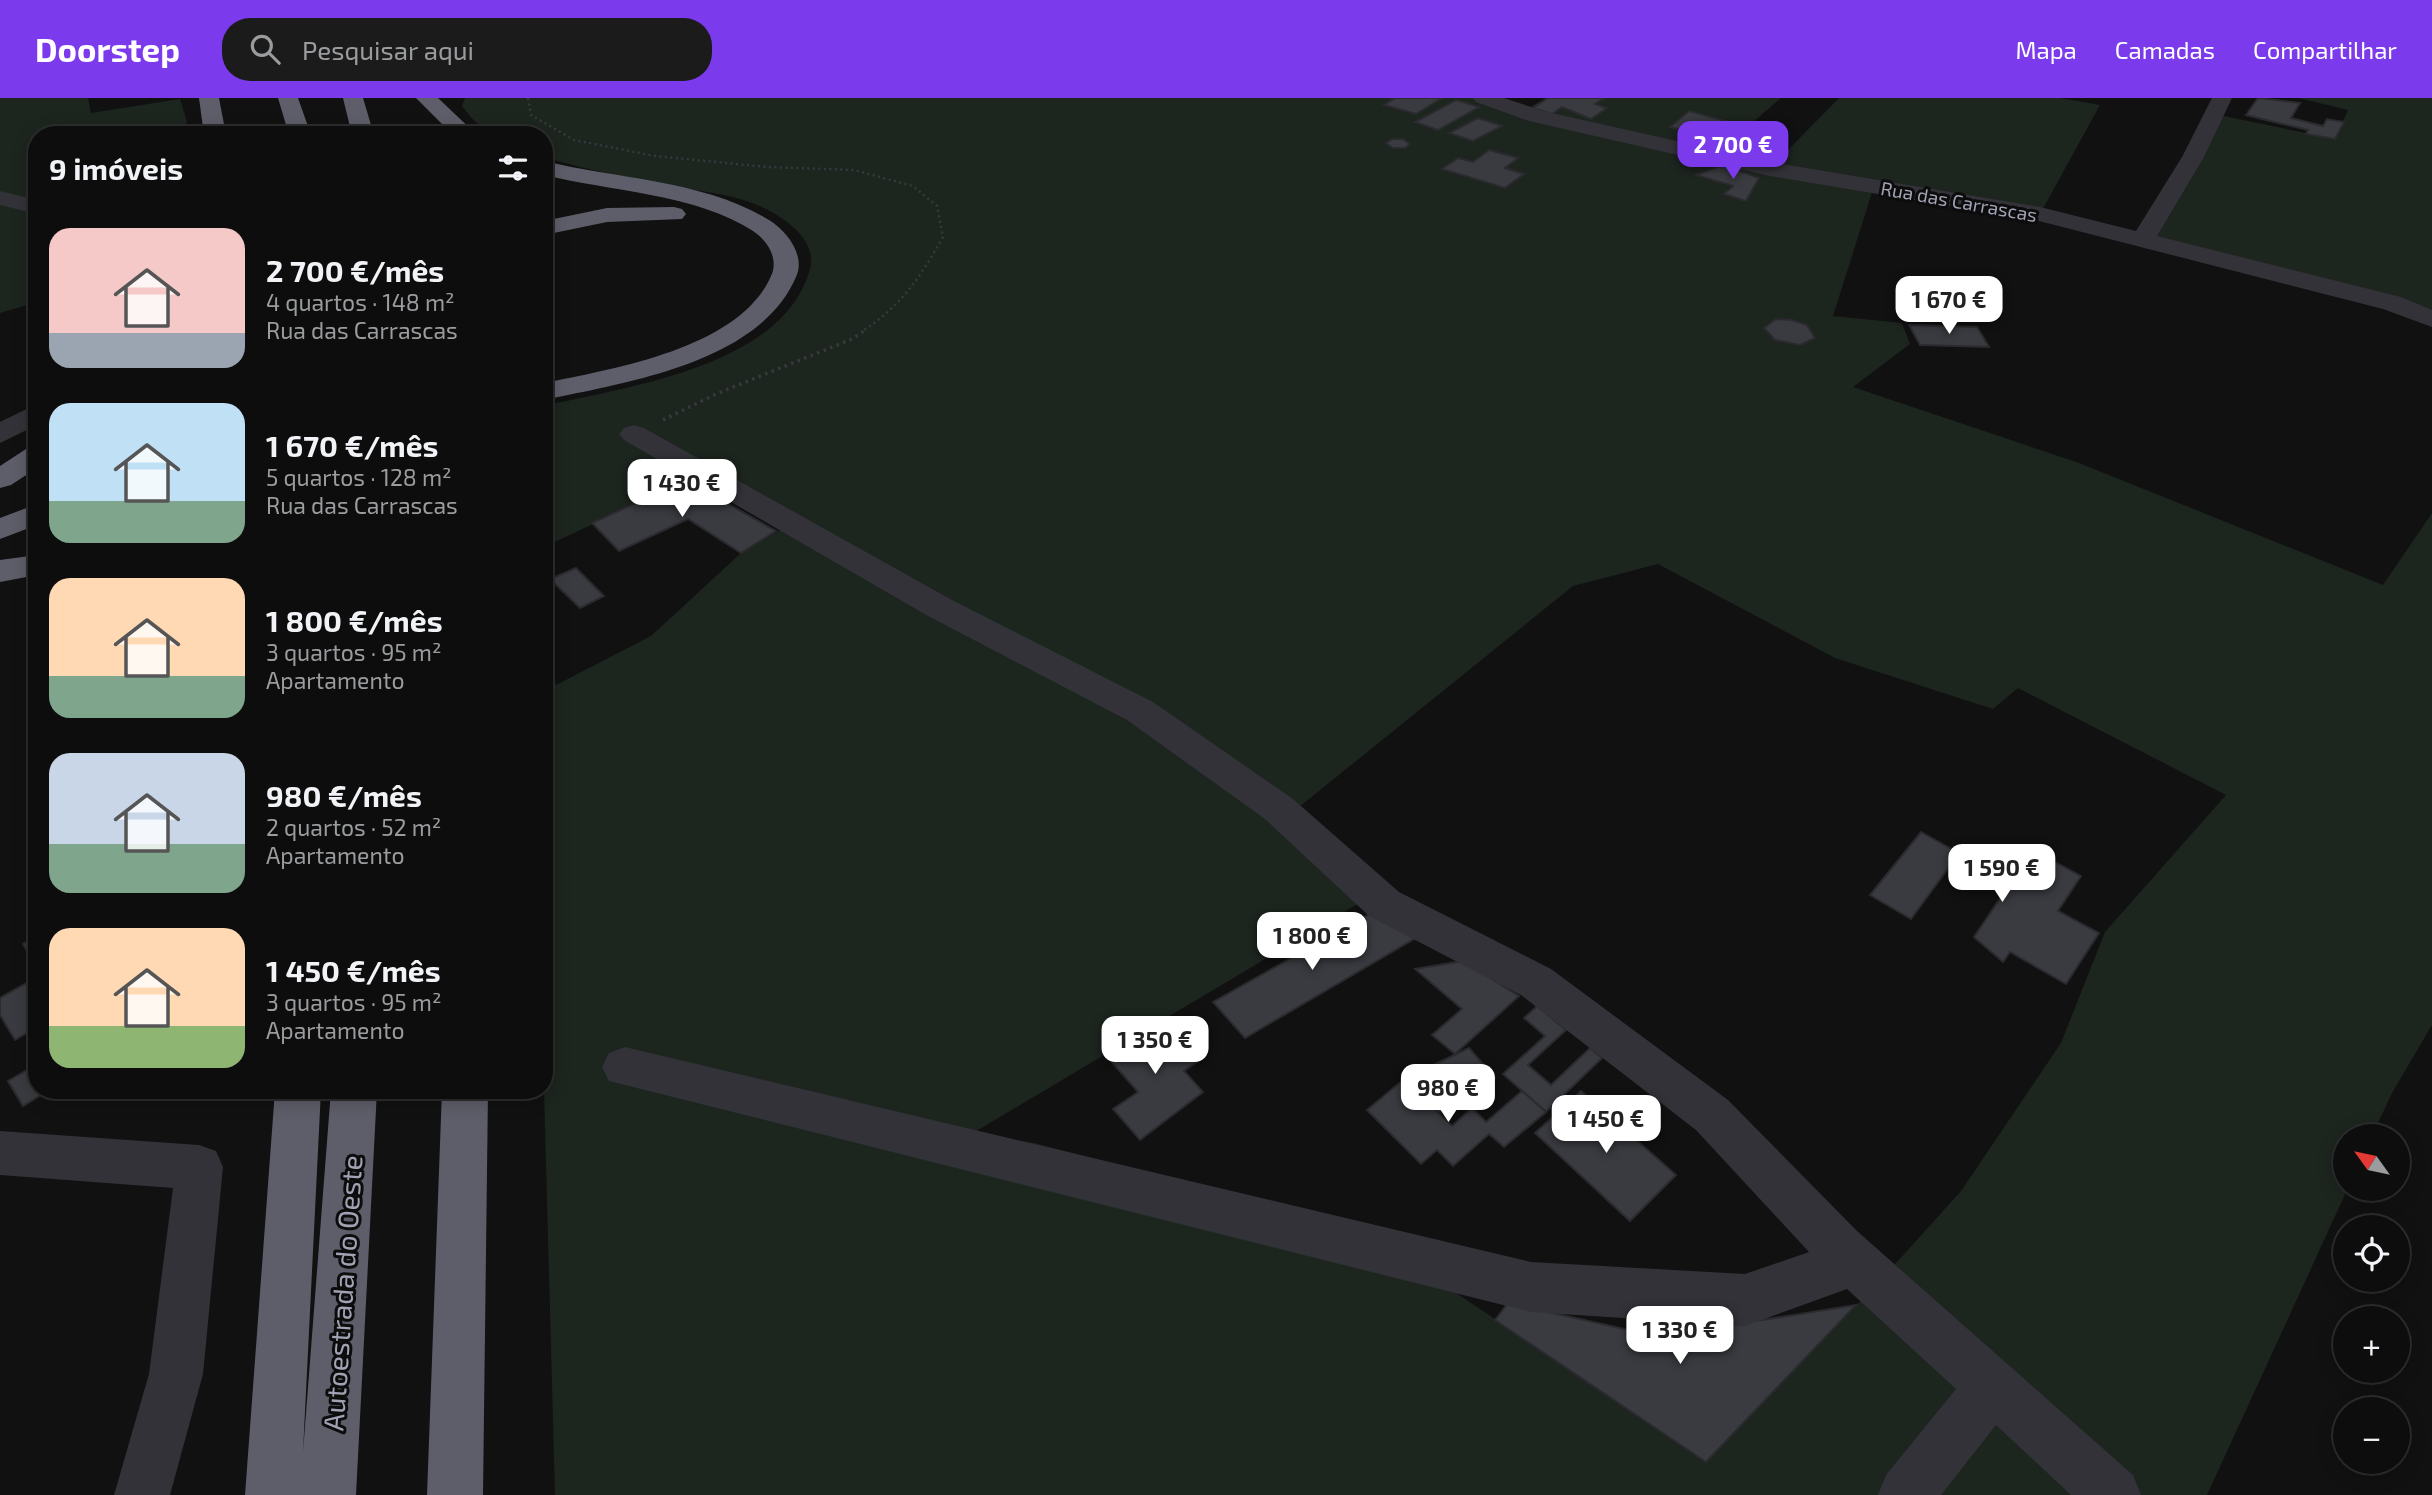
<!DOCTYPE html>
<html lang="pt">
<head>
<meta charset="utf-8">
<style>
	:root { --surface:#0d0d0e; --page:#1b1b1c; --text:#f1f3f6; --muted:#9a9c9e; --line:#2d2d2e; --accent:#7c3aed }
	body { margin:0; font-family:"Exo 2",sans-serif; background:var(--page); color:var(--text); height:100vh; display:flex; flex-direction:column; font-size:26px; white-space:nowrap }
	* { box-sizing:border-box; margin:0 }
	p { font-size:23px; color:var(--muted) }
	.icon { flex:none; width:38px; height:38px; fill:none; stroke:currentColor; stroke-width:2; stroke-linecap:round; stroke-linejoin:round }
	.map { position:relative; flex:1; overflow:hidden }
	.panel { position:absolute; left:28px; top:28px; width:525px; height:973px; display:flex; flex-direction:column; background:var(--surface); border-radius:28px; box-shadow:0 4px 18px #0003,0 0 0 2px var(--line) }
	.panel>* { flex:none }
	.needle { width:46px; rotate:303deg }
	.buttons { position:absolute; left:2333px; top:1026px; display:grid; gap:14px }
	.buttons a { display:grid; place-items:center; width:77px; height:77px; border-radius:50%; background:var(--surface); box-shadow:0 4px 18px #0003,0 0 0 2px var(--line); font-size:35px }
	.price { position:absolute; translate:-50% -60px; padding:0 16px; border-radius:14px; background:#fff; color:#222; font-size:23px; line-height:46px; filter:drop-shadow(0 2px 4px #0008) }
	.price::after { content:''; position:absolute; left:50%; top:42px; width:21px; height:16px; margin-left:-10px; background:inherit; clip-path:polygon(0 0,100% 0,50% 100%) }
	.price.on { background:var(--accent); color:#fff }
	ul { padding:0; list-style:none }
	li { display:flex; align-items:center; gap:21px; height:175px; padding:0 21px }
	li span { display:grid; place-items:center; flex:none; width:196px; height:140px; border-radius:21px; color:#555 }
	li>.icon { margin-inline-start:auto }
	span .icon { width:84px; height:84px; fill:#fffc; stroke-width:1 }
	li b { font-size:30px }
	h2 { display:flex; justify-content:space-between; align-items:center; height:84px; padding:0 21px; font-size:30px }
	header { display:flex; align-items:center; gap:42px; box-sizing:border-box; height:98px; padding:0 35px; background:var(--accent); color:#fff }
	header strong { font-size:33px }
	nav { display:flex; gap:38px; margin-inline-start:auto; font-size:24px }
	.search { width:490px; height:63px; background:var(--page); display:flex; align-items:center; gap:18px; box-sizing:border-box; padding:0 24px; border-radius:28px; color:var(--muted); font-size:26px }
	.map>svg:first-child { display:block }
	.green { fill:#1d251f; fill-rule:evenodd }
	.building { fill:#3a3b40; stroke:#2b2b2f; stroke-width:2 }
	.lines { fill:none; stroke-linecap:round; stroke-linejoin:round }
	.path-far1 { stroke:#38383f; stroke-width:2.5; stroke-dasharray:2 3.5; stroke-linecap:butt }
	.path { stroke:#38383f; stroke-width:3.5; stroke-dasharray:2.5 4.5; stroke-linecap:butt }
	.minor { fill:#323238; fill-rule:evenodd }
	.highway { fill:#5d5e69; fill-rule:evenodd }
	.labels { text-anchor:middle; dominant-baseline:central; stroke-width:6; stroke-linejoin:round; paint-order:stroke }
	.far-street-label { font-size:19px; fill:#a1a3b4; stroke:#0c0c0d }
	.near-street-label { font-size:28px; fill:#a1a3b4; stroke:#0c0c0d }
</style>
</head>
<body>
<header>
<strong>Doorstep</strong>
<div class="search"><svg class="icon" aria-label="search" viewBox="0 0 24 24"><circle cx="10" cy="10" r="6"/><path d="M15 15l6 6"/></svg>Pesquisar aqui</div>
<nav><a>Mapa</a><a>Camadas</a><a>Compartilhar</a></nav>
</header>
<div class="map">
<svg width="2432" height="1397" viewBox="0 0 2432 1397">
	<rect width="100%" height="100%" fill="#111112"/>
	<g class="green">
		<path d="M0,0H88L91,15L180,1L187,24L178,37H37V204L0,215Z"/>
		<path d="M465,0H1483L1524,13L1546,0H1781L1715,57L1770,70L1839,0H2060L2100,7L2040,116L1874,88L1833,218L1902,225L1910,246L1853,289L2079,365L2383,487L2432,415V927L2392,995L2372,1038H2345V1090H2348L2207,1397H555L544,992V537L556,587L651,538L741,455L791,426L694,379L544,449V308C628,288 783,269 810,171C818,140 781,117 757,107C737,98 712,95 690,91C641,82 592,74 544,59V37C503,37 489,45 462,8ZM1658,466L1835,560L1993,611L2018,590L2226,697L2105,834L2061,945L1961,1093L1878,1185L1707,1363L1356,1128L1034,1045L973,1035L1376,795L1288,718L1573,488Z"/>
		<path d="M2298,0H2432V221L2142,142L2214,16L2335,41L2348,12Z"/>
	</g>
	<g class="building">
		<path d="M1395,0H1442L1416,16L1384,7Z"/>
		<path d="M1548,0H1604L1595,6L1607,10L1591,21L1562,9L1552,16L1533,10Z"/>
		<path d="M2258,0L2300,5L2291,20L2323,28L2327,21L2344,24L2335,41L2306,36L2308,32L2246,17Z"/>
		<path d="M1456,2L1479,9L1438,32L1415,24Z"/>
		<path d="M1689,13L1737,26L1719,42L1670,29Z"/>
		<path d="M1478,20L1502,28L1473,43L1449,35Z"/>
		<path d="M1403,41L1410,46L1405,50H1393L1386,45L1392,41Z"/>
		<path d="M1489,52L1518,60L1505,70L1524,76L1505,90L1442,71L1458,60L1473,64Z"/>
		<path d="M1723,67L1759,80L1746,103L1724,96L1733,88L1696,77Z"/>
		<path d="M1776,221L1792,222L1807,227L1815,240L1800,247L1775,242L1764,230Z"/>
		<path d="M1909,227L1977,229L1989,249L1920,247Z"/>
		<path d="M684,383L707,394L776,433L741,455L688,421L619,453L592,425Z"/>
		<path d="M576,470L604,498L580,510L550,481Z"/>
		<path d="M1921,734L2002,779L2024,747L2081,778L2058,813L2099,835L2066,886L2010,854L2003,864L1974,839L2007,790L1955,761L1911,821L1870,797Z"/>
		<path d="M1382,809L1414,841L1245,940L1213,904Z"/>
		<path d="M37,838V853L29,857L23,846Z"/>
		<path d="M1463,863L1519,898L1455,956L1432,937L1462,911L1415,871Z"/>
		<path d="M37,879V929L15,942L0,917V900Z"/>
		<path d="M1537,908L1566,932L1528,967L1551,987L1590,950L1602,960L1546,1014L1503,976L1545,938L1524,920Z"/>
		<path d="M1166,919L1204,959L1184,973L1203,994L1140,1042L1113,1011L1138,994L1104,955Z"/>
		<path d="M1469,950L1495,980L1439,1015L1404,981Z"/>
		<path d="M37,966V992H49L23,1008L8,983Z"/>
		<path d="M1404,981L1452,1028L1472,1010L1486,1024L1522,993L1546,1014L1504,1049L1489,1036L1453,1068L1437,1052L1421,1066L1367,1012Z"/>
		<path d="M1581,993L1676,1077L1630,1123L1535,1035Z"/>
		<path d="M1508,1205L1633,1233L1762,1222L1856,1207L1706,1364L1495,1222Z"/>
	</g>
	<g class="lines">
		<path class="path-far1" d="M528,0L531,17L574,42L655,58L767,69L854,72L913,88L937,108L943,139C921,178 902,207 864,232"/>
		<path class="path" d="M663,322L716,296L852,241L867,231"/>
		<g class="minor">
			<path d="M1473,0H1504L1543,13L1770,64L2040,109L2136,133L2182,59L2212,0H2232L2204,59L2157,138L2401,199L2432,212V229L2383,211L2039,123L1770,78L1529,23L1476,4Z"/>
			<path d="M0,93L37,102V116L0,107Z"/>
			<path d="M37,306V327L0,345V324Z"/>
			<path d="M634,327L644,330L952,502L1153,604L1293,701L1399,794L1551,871L1728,1002L1857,1133L2133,1377L2141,1397H2071L1996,1327L1941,1397H1878L1886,1377L1956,1291L1847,1191L1745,1228L1531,1214L609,983L602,969L609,955L625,949L1531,1164L1745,1176L1809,1154L1696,1032L1521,897L1369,818L1265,721L1127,622L928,518L624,342L619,336L624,330Z"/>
			<path d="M0,1033L199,1047L216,1053L223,1069L203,1276L170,1397H114L149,1276L173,1090L0,1077Z"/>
		</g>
		<g class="highway">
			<path d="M199,0H219L226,37H204Z"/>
			<path d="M278,0H298L311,37H289Z"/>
			<path d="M343,0H363L374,37H352Z"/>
			<path d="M416,0H438L477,37H453Z"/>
			<path d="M544,63C617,81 704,82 769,122C787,133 806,158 796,179C759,265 627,284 544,302V285C614,271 740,250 771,178C779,161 768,143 753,133C697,96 609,93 544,77Z"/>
			<path d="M674,109L682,111L686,116L682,121L607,124L544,137V123L607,110Z"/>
			<path d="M37,348V370L11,387L0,390V368L26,351Z"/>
			<path d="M37,406V427L0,441V420Z"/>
			<path d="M37,457V477L0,484V462Z"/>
			<path d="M275,992H321L303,1354L331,992H377L356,1397H245Z"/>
			<path d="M442,992H488L483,1397H427Z"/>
		</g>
	</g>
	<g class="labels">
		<g class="far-street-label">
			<text transform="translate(1959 103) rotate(10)">Rua das Carrascas</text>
		</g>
		<g class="near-street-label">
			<text transform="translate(342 1195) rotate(-86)">Autoestrada do Oeste</text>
		</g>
	</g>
</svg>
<div class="buttons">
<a><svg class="needle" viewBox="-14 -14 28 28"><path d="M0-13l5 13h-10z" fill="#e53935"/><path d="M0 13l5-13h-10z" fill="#9a9c9e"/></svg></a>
<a><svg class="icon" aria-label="locate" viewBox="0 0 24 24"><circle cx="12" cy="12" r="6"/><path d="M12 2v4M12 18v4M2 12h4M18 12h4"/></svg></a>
<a>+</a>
<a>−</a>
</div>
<b class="price on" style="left:1733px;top:83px">2 700 €</b>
<b class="price" style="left:1949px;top:238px">1 670 €</b>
<b class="price" style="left:682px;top:421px">1 430 €</b>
<b class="price" style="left:2002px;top:806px">1 590 €</b>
<b class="price" style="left:1312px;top:874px">1 800 €</b>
<b class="price" style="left:1155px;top:978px">1 350 €</b>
<b class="price" style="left:1448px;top:1026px">980 €</b>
<b class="price" style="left:1606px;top:1057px">1 450 €</b>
<b class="price" style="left:1680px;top:1268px">1 330 €</b>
<section class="panel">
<h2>9 imóveis<svg class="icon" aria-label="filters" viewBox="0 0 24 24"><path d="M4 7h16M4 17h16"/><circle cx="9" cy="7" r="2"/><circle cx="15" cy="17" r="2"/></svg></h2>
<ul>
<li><span style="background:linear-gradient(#f6c9c9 75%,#9aa5b1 0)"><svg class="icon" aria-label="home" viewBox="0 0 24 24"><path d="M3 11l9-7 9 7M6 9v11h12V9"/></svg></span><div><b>2 700 €/mês</b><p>4 quartos · 148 m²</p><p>Rua das Carrascas</p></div></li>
<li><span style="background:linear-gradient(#bfe0f5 70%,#7fa58c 0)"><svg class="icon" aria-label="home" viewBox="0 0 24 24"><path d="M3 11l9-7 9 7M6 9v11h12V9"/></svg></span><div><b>1 670 €/mês</b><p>5 quartos · 128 m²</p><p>Rua das Carrascas</p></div></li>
<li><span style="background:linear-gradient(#ffd9b3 70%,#7fa58c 0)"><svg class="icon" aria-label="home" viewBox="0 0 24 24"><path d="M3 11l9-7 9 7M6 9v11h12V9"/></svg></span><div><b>1 800 €/mês</b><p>3 quartos · 95 m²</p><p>Apartamento</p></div></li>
<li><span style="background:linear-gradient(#c9d6e8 65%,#7fa58c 0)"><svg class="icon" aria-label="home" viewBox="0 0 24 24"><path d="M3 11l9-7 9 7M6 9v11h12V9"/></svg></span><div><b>980 €/mês</b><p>2 quartos · 52 m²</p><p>Apartamento</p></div></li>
<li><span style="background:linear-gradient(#ffd9b3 70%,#8fb573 0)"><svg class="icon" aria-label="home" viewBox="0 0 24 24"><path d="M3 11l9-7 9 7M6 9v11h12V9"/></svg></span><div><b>1 450 €/mês</b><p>3 quartos · 95 m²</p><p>Apartamento</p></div></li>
</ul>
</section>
</div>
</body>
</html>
